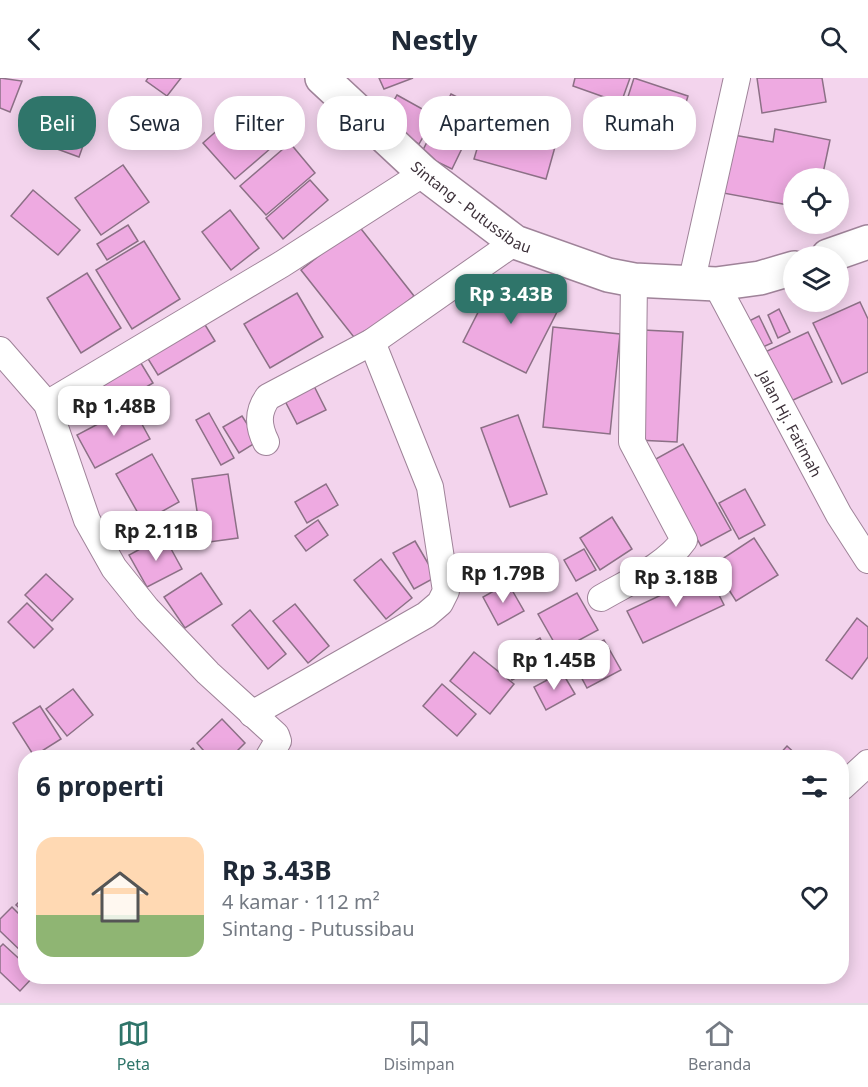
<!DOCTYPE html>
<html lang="id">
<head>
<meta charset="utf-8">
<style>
	:root { --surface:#fff; --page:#f6f6f7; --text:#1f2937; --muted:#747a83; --line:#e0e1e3; --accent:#2f756a }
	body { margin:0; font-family:"Noto Sans",sans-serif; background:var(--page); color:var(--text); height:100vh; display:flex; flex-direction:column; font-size:22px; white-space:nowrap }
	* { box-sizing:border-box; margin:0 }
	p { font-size:20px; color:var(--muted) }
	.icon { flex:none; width:33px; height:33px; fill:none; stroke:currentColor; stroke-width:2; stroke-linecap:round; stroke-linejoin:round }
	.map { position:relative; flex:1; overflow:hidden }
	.side { position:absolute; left:18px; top:672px; width:831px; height:234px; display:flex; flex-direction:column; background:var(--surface); border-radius:24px; box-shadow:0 3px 15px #0003 }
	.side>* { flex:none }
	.hud { position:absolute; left:18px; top:18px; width:832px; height:54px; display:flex; gap:12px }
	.tools { position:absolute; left:783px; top:90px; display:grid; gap:12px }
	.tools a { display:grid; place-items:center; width:66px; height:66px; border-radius:50%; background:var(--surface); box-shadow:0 3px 15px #0003; font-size:30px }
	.price { position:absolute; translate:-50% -51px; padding:0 14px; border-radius:12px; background:#fff; color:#222; font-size:20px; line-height:39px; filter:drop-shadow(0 2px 3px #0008) }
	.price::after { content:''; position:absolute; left:50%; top:36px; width:18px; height:14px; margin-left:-9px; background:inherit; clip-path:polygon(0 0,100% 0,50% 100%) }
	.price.selected { background:var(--accent); color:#fff }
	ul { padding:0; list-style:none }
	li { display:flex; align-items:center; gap:18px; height:150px; padding:0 18px }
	li span { display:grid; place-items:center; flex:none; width:168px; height:120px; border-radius:18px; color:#555 }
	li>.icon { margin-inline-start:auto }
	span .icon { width:72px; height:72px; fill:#fffc; stroke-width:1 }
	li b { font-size:26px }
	h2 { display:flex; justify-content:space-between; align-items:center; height:72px; padding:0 18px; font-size:26px }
	.chip { padding:0 21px; border-radius:24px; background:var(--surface); box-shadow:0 3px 15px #0003; font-size:21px; line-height:54px }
	.chip.selected { background:var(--accent); color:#fff }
	header { display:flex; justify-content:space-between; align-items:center; height:78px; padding:0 18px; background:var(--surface); font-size:27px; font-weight:700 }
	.menu { display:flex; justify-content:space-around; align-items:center; height:84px; border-top:2px solid var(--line); background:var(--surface); font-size:16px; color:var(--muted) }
	.menu a { display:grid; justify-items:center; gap:3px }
	.menu .selected { color:var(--accent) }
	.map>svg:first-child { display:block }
	.building { fill:#eeaae1; stroke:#8c7086; stroke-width:1.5 }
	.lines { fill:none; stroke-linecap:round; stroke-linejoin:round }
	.minor-casing { stroke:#9f8399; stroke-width:28 }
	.highway-casing { stroke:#9f8399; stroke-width:36 }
	.minor { stroke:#fff; stroke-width:26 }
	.highway { stroke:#fff; stroke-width:33 }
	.labels { text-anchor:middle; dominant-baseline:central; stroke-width:5; stroke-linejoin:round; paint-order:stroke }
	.street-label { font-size:15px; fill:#3c3039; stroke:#fff }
</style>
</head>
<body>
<header><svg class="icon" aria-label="back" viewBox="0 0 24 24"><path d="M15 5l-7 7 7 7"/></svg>Nestly<svg class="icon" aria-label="search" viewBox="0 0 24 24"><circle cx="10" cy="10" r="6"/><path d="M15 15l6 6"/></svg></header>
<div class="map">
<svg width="868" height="925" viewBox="0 0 868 925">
	<rect width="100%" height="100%" fill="#f3d4ed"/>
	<g class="building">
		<path d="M0,0L22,3L10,34L0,30Z"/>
		<path d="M148,0H181L167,18L146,3Z"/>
		<path d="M379,0H413L384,11Z"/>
		<path d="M575,0H630L621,25L573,8Z"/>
		<path d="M634,0L688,18L679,47L625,28Z"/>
		<path d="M757,0H822L826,24L762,35Z"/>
		<path d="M451,16L481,31L452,91L421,76Z"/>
		<path d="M397,17L435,38L419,66L381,46Z"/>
		<path d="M491,24L562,44L546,101L474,81Z"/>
		<path d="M49,33L90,48L79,79L38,64Z"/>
		<path d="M239,33L271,70L235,101L203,65Z"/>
		<path d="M775,51L830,62L822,100H794V128L723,115L734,57L773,64Z"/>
		<path d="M290,65L315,95L266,137L240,108Z"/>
		<path d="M123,87L149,124L101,157L75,120Z"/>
		<path d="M310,102L328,122L283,161L266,140Z"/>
		<path d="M33,112L80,152L58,177L11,138Z"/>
		<path d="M230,132L259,170L231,192L202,154Z"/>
		<path d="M128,147L138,163L107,182L97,166Z"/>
		<path d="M358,147L414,218L357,263L301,192Z"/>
		<path d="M144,163L180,221L132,251L96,192Z"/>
		<path d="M87,195L121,250L81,275L47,220Z"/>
		<path d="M496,199L559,230L526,295L463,264Z"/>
		<path d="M297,215L323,259L270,290L244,246Z"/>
		<path d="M860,224L868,241V294L842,306L813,245Z"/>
		<path d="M779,231L790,254L778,260L768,237Z"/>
		<path d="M199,237L215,263L158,297L142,271Z"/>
		<path d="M759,238L772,265L754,273L741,247Z"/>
		<path d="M553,249L620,256L610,356L543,349Z"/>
		<path d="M643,252L683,254L677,364L637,362Z"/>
		<path d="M808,254L832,304L789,324L765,274Z"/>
		<path d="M136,277L153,305L86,345L69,316Z"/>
		<path d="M313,306L326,332L297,346L284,321Z"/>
		<path d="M132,328L150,361L95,390L77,357Z"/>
		<path d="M209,335L234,380L221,387L196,342Z"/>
		<path d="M518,337L547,416L510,429L481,350Z"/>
		<path d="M242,338L258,363L239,375L223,349Z"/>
		<path d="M683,366L731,452L701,468L654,382Z"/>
		<path d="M152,376L179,424L143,444L116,396Z"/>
		<path d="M228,396L238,460L202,465L192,401Z"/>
		<path d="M326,406L338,427L307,445L295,424Z"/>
		<path d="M745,411L765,447L739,461L719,425Z"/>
		<path d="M612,439L632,471L600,492L580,460Z"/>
		<path d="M318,442L328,457L306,473L295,458Z"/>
		<path d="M164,458L182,491L147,509L129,477Z"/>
		<path d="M754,460L778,497L736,523L713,487Z"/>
		<path d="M415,463L436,499L414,511L393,475Z"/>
		<path d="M584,471L596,492L576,503L564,482Z"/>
		<path d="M381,481L412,520L386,541L354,502Z"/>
		<path d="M201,495L222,526L185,550L164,519Z"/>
		<path d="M708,495L724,527L643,565L627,533Z"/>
		<path d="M46,496L73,521L52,543L25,517Z"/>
		<path d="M508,505L524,533L498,547L483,519Z"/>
		<path d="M577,515L598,552L559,573L538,536Z"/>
		<path d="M27,525L53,551L34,570L8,544Z"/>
		<path d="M295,526L329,568L308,585L273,543Z"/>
		<path d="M250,532L286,576L268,591L232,547Z"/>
		<path d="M857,540L868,549V579L852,601L826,582Z"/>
		<path d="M540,560L551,581L512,602L501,581Z"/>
		<path d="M604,562L621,592L587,610L571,580Z"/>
		<path d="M474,574L514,606L490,636L450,603Z"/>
		<path d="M562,594L575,616L546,632L534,609Z"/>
		<path d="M442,606L476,636L457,658L423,628Z"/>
		<path d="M73,611L93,637L67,658L46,631Z"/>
		<path d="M40,628L61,661L34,678L13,645Z"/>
		<path d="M222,641L245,665L230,680H210L197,665Z"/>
		<path d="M787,668L800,680H776Z"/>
		<path d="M193,670L201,680H182Z"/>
		<path d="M26,817V836L16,827Z"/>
		<path d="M12,829L26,843V872L23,875L0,853V841Z"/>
		<path d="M3,866L26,887V898H34L20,913L0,894V869Z"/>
	</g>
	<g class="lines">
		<g class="minor-casing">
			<g id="minor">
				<path d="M691,206L737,0"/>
				<path id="s1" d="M716,206L839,437L868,482"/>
				<path d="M0,272L47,326L87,442L114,490L147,531L208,595L276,657L278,663L268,680"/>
				<path d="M47,326L282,186L424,95"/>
				<path d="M266,364C258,348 257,334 268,319L372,264L515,164"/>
				<path d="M601,520C628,504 666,488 684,462L632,364L634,202"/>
				<path d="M252,636L426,537L440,525L446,513L430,409L372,264"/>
				<path d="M842,709L868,685"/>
			</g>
		</g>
		<g class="highway-casing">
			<g id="highway">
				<path id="s2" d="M322,0L424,95L515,164L608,197L634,202L716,206L760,200L794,190"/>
				<path d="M828,178L868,164"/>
			</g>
		</g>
		<use href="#minor" class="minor"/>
		<use href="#highway" class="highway"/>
	</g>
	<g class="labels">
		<g class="street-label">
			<text stroke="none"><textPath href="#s2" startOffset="198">Sintang - Putussibau</textPath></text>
			<text stroke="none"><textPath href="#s1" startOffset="158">Jalan Hj. Fatimah</textPath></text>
		</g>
	</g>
</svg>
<div class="tools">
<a><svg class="icon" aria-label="locate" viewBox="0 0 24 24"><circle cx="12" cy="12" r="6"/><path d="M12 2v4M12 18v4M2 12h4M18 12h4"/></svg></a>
<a><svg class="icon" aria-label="layers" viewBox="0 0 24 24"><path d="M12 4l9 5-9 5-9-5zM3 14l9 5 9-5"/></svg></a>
</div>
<b class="price selected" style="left:511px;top:247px">Rp 3.43B</b>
<b class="price" style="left:114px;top:359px">Rp 1.48B</b>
<b class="price" style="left:156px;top:484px">Rp 2.11B</b>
<b class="price" style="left:503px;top:526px">Rp 1.79B</b>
<b class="price" style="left:676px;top:530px">Rp 3.18B</b>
<b class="price" style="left:554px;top:613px">Rp 1.45B</b>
<div class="hud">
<a class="chip selected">Beli</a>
<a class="chip">Sewa</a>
<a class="chip">Filter</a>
<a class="chip">Baru</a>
<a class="chip">Apartemen</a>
<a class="chip">Rumah</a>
</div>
<section class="side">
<h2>6 properti<svg class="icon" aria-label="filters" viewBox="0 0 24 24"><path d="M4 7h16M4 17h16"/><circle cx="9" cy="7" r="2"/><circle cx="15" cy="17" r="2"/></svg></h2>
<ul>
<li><span style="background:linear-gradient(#ffd9b3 65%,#8fb573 0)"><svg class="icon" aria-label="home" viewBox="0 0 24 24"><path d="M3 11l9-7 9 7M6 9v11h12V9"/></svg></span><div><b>Rp 3.43B</b><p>4 kamar · 112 m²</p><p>Sintang - Putussibau</p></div><svg class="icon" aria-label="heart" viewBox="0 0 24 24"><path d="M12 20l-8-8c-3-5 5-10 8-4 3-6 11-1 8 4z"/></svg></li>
</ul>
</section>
</div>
<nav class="menu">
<a class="selected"><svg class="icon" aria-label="map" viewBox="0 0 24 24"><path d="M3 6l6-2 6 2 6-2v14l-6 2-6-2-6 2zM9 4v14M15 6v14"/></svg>Peta</a>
<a><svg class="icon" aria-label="saved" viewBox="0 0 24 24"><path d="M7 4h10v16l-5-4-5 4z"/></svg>Disimpan</a>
<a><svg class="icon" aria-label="home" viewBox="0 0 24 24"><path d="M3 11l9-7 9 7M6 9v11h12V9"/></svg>Beranda</a>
</nav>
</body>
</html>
